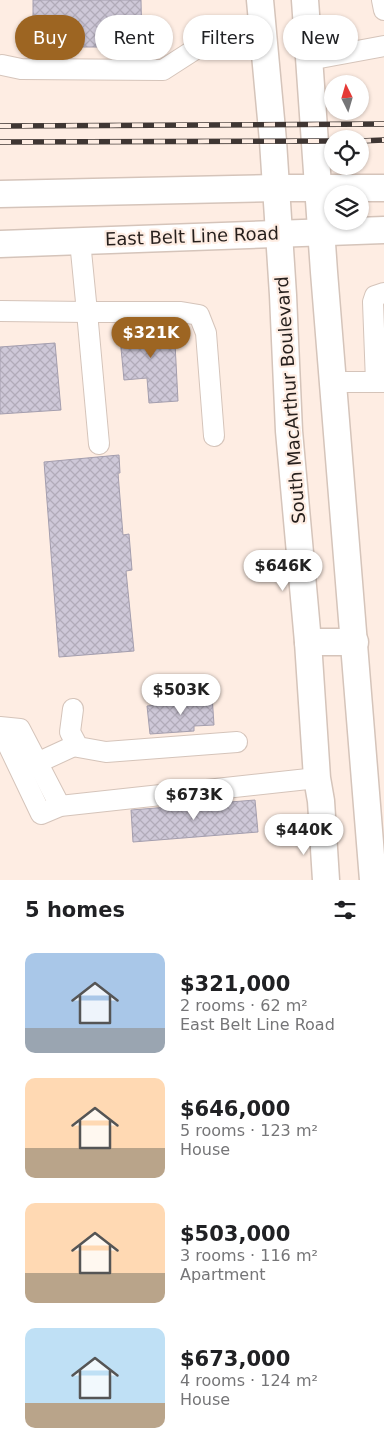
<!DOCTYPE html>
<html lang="en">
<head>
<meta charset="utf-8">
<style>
	:root { --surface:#fff; --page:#f6f6f6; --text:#202124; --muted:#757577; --accent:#9d6522 }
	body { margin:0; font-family:"DejaVu Sans",sans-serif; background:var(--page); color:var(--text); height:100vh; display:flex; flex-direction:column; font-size:19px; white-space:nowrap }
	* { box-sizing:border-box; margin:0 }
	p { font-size:16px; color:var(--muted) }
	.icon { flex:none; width:28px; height:28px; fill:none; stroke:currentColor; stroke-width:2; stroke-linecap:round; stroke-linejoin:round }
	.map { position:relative; height:880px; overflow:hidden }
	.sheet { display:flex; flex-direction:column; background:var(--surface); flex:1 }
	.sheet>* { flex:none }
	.hud { position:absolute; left:15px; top:15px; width:355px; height:45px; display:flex; gap:10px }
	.needle { width:32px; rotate:355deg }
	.controls { position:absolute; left:324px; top:75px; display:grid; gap:10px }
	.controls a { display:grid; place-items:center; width:45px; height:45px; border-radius:50%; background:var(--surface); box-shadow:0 1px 4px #0004; font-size:25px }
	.price { position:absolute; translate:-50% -42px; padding:0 11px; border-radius:18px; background:#fff; color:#222; font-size:16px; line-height:32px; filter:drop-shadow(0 1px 2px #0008) }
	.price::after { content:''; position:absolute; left:50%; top:30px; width:15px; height:11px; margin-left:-8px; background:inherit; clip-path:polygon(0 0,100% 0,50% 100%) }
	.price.on { background:var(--accent); color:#fff }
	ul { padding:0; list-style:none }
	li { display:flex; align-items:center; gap:15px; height:125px; padding:0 25px }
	li span { display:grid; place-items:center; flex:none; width:140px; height:100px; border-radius:10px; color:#555 }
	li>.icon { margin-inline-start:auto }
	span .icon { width:60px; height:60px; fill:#fffc; stroke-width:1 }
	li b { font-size:21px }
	h2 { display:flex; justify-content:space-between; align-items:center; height:60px; padding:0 25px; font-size:21px }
	.pill { padding:0 18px; border-radius:22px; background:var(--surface); box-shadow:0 1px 4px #0004; font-size:18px; line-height:45px }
	.pill.on { background:var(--accent); color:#fff }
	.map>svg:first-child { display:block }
	.building { fill:url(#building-cross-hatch); stroke:#a49eae }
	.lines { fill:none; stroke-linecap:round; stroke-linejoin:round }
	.minor-casing { stroke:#d5c4ba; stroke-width:22 }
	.major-casing { stroke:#d5c4ba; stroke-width:29 }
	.minor { stroke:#fff; stroke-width:20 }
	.major { stroke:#fff; stroke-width:26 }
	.rail-casing { stroke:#3f3633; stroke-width:5.5 }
	.rail { stroke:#feede3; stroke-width:4; stroke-dasharray:11; stroke-linecap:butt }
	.labels { text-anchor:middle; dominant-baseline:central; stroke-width:4.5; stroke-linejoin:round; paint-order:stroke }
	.street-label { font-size:18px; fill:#261f1c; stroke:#feede3 }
</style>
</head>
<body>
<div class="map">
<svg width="384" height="880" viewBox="0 0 384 880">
	<defs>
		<pattern id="building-cross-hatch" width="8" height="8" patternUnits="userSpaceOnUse" patternTransform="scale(1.25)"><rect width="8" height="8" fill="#cec8d8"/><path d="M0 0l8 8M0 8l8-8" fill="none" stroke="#b1abb9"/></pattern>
	</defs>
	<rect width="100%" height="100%" fill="#feede3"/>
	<g class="building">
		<path d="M33,0H141L142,47H33Z"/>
		<path d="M155,324H174L178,401L149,403L147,378L124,380L119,327Z"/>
		<path d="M55,343L61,410L0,414V347Z"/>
		<path d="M119,455L120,473H118L123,535L129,534L132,570L126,571L134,651L59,657L44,462Z"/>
		<path d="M212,695L214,725L194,726V731L150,734L147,706L184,703L183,698Z"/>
		<path d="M255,800L258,832L133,842L131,810Z"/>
	</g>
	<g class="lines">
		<g class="minor-casing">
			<g id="minor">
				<path d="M382,0L384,10"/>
				<path d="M309,60L384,46"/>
				<path d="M2,65L21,69L163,70L208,41"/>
				<path d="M0,311L87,312L80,241"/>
				<path d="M333,382H384"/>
				<path d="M376,382L373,302L375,296L384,293"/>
				<path d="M99,444L87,312H181L199,315L206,333L214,436"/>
				<path d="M73,709L70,732L78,747L106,752L237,742"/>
				<path d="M0,727L20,729L60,806"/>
				<path d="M0,728L41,814L60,806L317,778"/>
				<path d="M26,768L76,745"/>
			</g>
		</g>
		<g class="major-casing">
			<g id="major">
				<path d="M260,0L273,141L283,295L289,431L308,642L317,778L321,801L326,880"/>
				<path d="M305,0L324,272L373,880"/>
				<path d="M0,194L276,188H384"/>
				<path d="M0,244L384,230"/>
				<path d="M308,642H355"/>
			</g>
		</g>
		<use href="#minor" class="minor"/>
		<use href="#major" class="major"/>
		<g class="rail-casing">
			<g id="rail">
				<path d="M0,126L384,124"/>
				<path d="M360,141L384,140"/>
				<path d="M0,142L332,141"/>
			</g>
		</g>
		<use href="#rail" class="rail"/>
	</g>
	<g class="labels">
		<g class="street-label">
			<text transform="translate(192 236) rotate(-2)">East Belt Line Road</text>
			<text transform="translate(290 400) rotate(-94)">South MacArthur Boulevard</text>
		</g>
	</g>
</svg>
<div class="controls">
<a><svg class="needle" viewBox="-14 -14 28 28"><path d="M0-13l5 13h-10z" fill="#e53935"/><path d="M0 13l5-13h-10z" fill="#757577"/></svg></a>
<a><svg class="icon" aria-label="locate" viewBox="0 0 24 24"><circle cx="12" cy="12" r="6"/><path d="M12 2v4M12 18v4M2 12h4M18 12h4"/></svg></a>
<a><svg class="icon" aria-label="layers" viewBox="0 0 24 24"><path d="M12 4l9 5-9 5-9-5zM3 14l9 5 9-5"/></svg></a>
</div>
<b class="price on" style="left:151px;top:359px">$321K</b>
<b class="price" style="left:283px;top:592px">$646K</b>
<b class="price" style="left:181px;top:716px">$503K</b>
<b class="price" style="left:194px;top:821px">$673K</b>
<b class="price" style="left:304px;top:856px">$440K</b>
<div class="hud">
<a class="pill on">Buy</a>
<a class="pill">Rent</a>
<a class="pill">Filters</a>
<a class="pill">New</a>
</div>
</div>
<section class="sheet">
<h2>5 homes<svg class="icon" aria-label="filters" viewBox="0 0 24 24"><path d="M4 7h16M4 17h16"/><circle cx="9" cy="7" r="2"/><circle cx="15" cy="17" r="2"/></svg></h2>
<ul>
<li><span style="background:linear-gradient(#a9c7e8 75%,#9aa5b1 0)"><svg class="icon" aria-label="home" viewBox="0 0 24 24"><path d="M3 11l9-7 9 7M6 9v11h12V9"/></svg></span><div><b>$321,000</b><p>2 rooms · 62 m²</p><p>East Belt Line Road</p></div></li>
<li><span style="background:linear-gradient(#ffd9b3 70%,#b9a48a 0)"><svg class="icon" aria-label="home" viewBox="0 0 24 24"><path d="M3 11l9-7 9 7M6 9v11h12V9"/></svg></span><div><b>$646,000</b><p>5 rooms · 123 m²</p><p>House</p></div></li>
<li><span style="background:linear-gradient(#ffd9b3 70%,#b9a48a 0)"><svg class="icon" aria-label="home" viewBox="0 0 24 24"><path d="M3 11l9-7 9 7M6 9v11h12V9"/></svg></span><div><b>$503,000</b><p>3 rooms · 116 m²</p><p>Apartment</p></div></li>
<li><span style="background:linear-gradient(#bfe0f5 75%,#b9a48a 0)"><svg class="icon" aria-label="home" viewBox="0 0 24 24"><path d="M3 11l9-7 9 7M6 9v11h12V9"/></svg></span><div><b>$673,000</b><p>4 rooms · 124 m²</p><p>House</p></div></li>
</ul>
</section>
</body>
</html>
